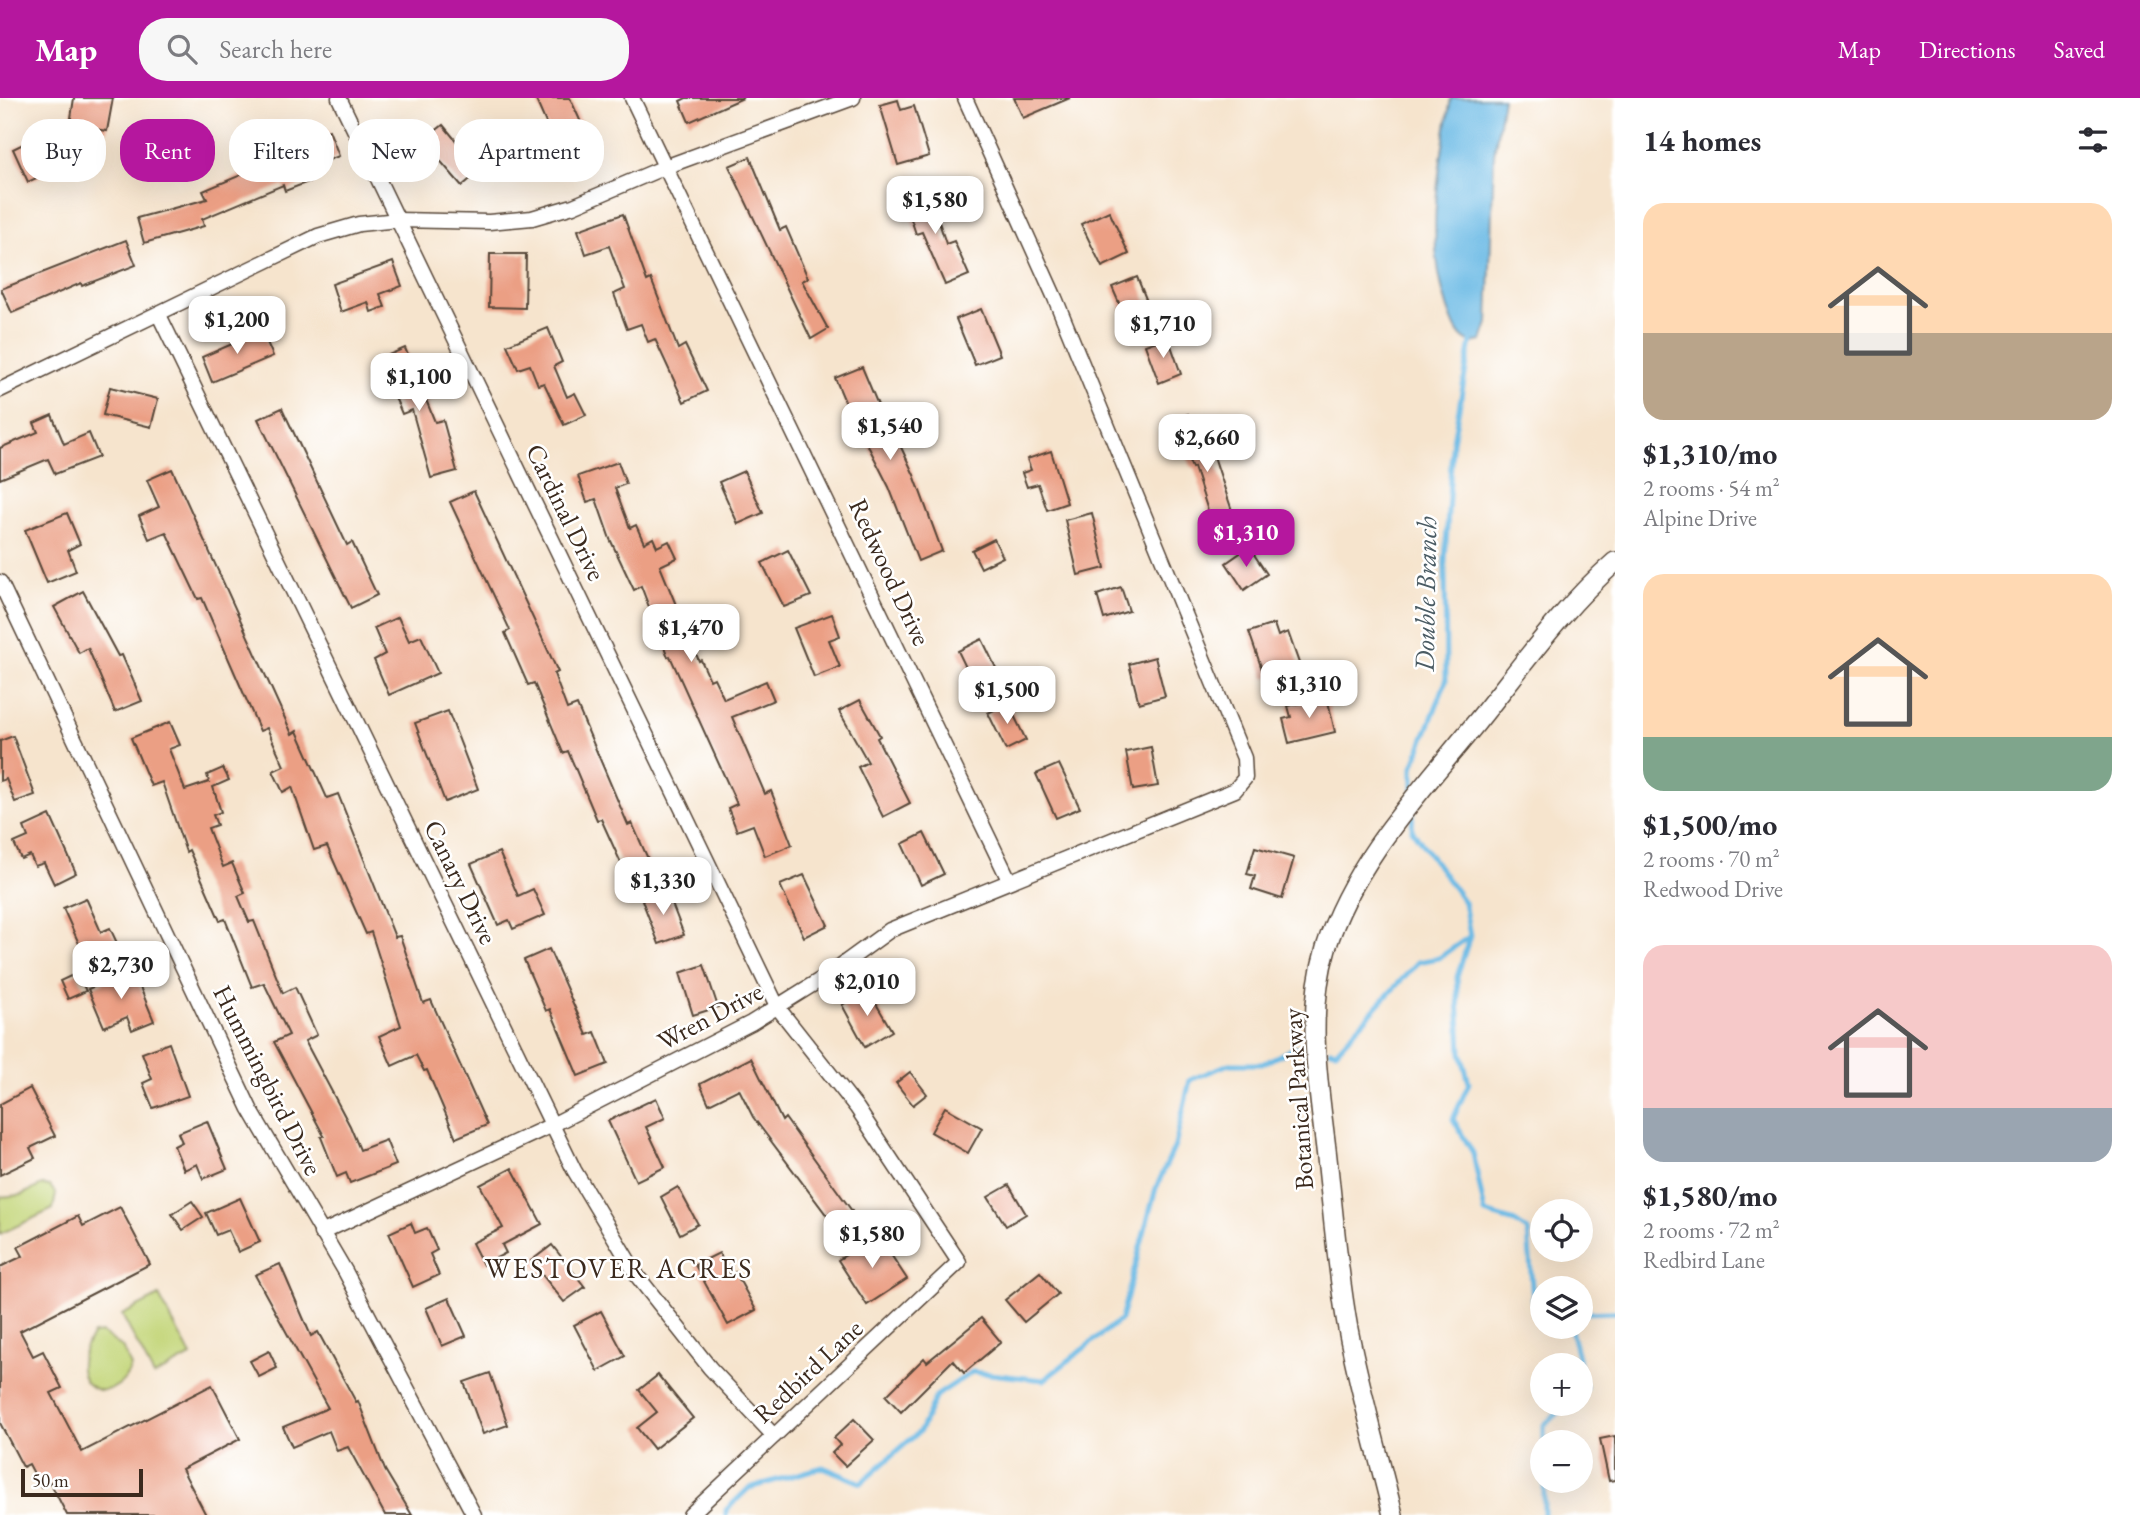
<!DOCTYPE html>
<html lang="en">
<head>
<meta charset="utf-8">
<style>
	:root { --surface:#fff; --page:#f7f7f7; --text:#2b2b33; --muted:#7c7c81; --accent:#b5179e }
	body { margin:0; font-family:"EB Garamond",serif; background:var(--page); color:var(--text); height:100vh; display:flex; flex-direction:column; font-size:26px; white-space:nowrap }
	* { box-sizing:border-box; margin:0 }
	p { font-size:23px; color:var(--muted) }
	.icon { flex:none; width:38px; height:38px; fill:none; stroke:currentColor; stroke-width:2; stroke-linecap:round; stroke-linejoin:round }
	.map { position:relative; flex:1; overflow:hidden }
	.side { display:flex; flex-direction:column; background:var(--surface); width:525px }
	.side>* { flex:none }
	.hud { position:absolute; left:21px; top:21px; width:665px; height:63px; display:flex; gap:14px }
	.buttons { position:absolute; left:1530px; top:1101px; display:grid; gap:14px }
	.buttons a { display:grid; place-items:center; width:63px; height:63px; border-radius:50%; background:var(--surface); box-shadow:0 7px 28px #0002; font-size:35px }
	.scale { position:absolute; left:21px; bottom:18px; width:122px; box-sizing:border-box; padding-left:7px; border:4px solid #3b2a1e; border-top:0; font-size:19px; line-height:24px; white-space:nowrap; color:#3b2a1e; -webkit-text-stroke:5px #fff; paint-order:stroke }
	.price { position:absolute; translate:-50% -60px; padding:0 16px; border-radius:14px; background:#fff; color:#222; font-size:23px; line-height:46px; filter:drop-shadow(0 2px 4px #0008) }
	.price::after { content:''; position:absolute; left:50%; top:42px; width:21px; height:16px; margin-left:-10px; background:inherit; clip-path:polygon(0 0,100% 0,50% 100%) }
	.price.selected { background:var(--accent); color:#fff }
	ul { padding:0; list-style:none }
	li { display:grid; align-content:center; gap:14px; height:371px; padding:0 28px }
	li span { display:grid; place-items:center; height:217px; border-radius:21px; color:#555 }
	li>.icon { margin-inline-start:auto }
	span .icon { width:126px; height:126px; fill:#fffc; stroke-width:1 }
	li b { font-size:30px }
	h2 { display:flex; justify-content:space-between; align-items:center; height:84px; padding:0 28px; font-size:30px }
	.tag { padding:0 24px; border-radius:28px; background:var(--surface); box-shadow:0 7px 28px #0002; font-size:24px; line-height:63px }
	.tag.selected { background:var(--accent); color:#fff }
	header { display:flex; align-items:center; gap:42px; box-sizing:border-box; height:98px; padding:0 35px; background:var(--accent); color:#fff }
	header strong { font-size:33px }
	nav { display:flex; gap:38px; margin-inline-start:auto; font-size:24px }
	.search { width:490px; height:63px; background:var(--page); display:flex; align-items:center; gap:18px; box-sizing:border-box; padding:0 24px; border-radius:28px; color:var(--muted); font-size:26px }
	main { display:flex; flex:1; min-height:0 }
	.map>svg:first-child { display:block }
	.green { fill:#c3d578; stroke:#7f804b; stroke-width:2 }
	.water { fill:#6abae5; stroke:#527282; stroke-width:2 }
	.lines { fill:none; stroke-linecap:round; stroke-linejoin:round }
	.stream { stroke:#6abae5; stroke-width:5 }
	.building { fill:#eb9f84 }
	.street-casing { stroke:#574638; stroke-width:17 }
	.secondary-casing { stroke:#574638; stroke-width:22 }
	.street { stroke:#fff; stroke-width:14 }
	.secondary { stroke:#fff; stroke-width:19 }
	.labels { text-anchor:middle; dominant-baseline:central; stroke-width:5; stroke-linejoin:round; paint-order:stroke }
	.street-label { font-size:26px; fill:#3b2a1e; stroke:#fff }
	.water-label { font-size:28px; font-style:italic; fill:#4b5c64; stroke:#fff }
	.neighbourhood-label { font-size:28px; letter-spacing:2px; fill:#3b2a1e; stroke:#fff }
</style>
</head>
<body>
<header>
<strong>Map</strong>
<div class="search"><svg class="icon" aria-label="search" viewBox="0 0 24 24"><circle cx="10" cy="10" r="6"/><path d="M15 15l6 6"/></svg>Search here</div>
<nav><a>Map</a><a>Directions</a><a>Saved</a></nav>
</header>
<main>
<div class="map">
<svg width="1615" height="1417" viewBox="0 0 1615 1417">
	<rect width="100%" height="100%" fill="#fff"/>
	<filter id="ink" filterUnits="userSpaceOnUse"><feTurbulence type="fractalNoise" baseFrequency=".0143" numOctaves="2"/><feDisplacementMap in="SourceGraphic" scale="14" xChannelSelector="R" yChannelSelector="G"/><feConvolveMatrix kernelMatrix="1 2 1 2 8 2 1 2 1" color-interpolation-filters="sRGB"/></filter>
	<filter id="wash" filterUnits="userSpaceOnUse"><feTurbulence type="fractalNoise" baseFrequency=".00686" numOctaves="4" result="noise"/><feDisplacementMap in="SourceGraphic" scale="28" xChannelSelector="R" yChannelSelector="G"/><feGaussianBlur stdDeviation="1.57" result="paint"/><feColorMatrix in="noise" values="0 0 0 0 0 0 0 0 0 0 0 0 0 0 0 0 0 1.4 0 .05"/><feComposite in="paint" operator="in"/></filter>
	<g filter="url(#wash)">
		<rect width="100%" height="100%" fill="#f6e4cd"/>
		<g class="green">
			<path d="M42,1087L50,1088L56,1096L53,1111L0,1136V1099L21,1097Z"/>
			<path d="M159,1198L191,1258L154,1278L122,1217Z"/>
			<path d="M102,1235L122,1249L131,1268C117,1313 55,1291 93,1236Z"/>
		</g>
		<path class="water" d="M1451,0H1503L1494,56L1488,225L1482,243L1472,245C1457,241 1453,224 1448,211C1424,141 1439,72 1451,0Z"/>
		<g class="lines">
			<g class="stream">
				<path d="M1413,692V669L1446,583L1445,463L1452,349L1472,238"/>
				<path d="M1413,712L1412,732L1464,804L1470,838L1457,879L1461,955L1469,985L1453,1021L1473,1055L1485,1115L1515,1124L1528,1133L1534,1216"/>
				<path d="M1330,952L1336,953L1418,864L1439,860L1470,838"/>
				<path d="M1580,1215L1615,1214"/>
				<path d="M1570,1228L1580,1267"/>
				<path d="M1580,1270L1586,1290L1580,1295"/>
				<path d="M1544,1344V1327L1568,1306"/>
				<path d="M1544,1382V1417"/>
				<path d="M726,1417V1412L749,1390L823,1369L861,1385L920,1333L936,1298L972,1274L1044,1282L1121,1221L1156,1090L1175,1048L1190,982L1229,966H1262L1294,950H1301"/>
			</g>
		</g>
		<g id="blocks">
			<g class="building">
				<path d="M74,0H113L107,33L70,27Z"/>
				<path d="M535,0H570L597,60L567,73Z"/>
				<path d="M686,0H743L689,24L680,3Z"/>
				<path d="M1014,0H1070L1023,20Z"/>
				<path d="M898,2L901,12L914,8L929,58L898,67L880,7Z"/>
				<path d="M443,27L472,62L481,54L490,64L462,88L423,43Z"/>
				<path d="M329,32L339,58L306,71L311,83L285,93L283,87L202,121L204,128L144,145L137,120L207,101L203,93L274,63L270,55Z"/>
				<path d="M31,42L36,52L53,44L64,67L28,84L13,51Z"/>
				<path d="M750,59L780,132L786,129L808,180L802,183L828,231L811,241L729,68Z"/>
				<path d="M928,89L946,146L954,143L969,177L945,187L922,134L916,136L903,97Z"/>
				<path d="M1109,113L1129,156L1102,169L1081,126Z"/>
				<path d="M623,116L647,183L651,181L678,251L685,247L707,293L684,304L655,241L648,244L641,226L627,231L614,196L625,191L609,148L586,156L578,132Z"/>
				<path d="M126,142L136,167L82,188L81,185L12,215L1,191Z"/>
				<path d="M490,156H526L525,210L489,209Z"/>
				<path d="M393,164L402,188L380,196L385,209L371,214L368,204L341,214L332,186Z"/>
				<path d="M1137,179L1153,218L1129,228L1112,189Z"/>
				<path d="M981,211L1000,257L975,267L956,221Z"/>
				<path d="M548,230L562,264L554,268L567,299L575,295L586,317L564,327L544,285L538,287L530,267L518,271L507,247Z"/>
				<path d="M262,233L273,258L212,284L202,259Z"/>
				<path d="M1168,239L1181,276L1159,285L1145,247Z"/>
				<path d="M405,250L435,324L443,322L457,373L431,380L412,312L402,316L379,261Z"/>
				<path d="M862,269L888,331L892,330L914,377L942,453L918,463L889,389L856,324L854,325L835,280Z"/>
				<path d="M110,289L158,301L151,329L103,317Z"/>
				<path d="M282,310L347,447L352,444L377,497L351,510L258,321Z"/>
				<path d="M1188,316L1195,331L1204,328L1238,431L1216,438L1194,369L1192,370L1172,322Z"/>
				<path d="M52,317L64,346L89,335L99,359L55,376L48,361L0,381V350L38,334L34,325Z"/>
				<path d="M1051,353L1067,405L1047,412L1038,386L1027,389L1022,375L1031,372L1027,361Z"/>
				<path d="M618,364L626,386L615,390L630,430L636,427L644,445L653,440L657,449L669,443L677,460L660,468L699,563L701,562L710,582L714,580L724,601L766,583L774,602L732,619L765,696L771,693L792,747L765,758L753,727L737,733L728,710L737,706L670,558L668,559L641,488L634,492L610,441L596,401L587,404L578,378Z"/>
				<path d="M172,371L292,636L297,633L327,700L338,696L395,839L400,838L423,905L431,902L487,1027L456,1040L427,972L424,973L416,957L392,968L379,938L401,928L371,834L366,836L327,748L314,752L292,689L283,694L273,673L284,668L267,630L260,633L202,500L198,501L166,434L149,441L139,418L159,409L147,382Z"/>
				<path d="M744,373L763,415L738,426L719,384Z"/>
				<path d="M474,393L558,574L554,576L567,611L577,607L628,727L632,725L649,763L625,774L601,721L597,722L568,653L563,655L534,585L528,587L505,535L510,532L450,404Z"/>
				<path d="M67,415L80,446L68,452L76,473L47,485L25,432Z"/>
				<path d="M1092,415L1105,470L1078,477L1065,422Z"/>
				<path d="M994,441L1003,459L981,470L972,452Z"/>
				<path d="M1249,449L1267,476L1244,492L1226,465Z"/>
				<path d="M788,452L811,498L784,509L762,465Z"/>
				<path d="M1121,489L1129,513L1104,521L1097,497Z"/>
				<path d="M83,493L118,558L122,557L142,603L115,614L88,550L79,555L54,509Z"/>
				<path d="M832,516L840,538L829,542L840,569L814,579L794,530Z"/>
				<path d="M398,519L409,543L421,538L438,575L389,597L374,562L385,556L374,530Z"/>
				<path d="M1274,526L1278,538L1288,534L1300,568L1265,580L1249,534Z"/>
				<path d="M982,541L997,572L973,584L958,553Z"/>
				<path d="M1155,559L1165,598L1139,605L1129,566Z"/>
				<path d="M1327,599L1335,634L1289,645L1283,621L1291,619L1288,608Z"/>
				<path d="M860,602L880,638L877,640L910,705L883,719L858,669L868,664L839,613Z"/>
				<path d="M1008,605L1026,642L1006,652L988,615Z"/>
				<path d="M448,613L478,691L445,704L415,625Z"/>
				<path d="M170,624L180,647L169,651L185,692L209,684L207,677L223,670L229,682L213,689L221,714L213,717L217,727L208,730L223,769L232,765L245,795L238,798L249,824L254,823L283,895L295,889L317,937L305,943L350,1028L360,1052L386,1042L396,1067L350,1085L346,1075L337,1079L321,1039L324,1038L274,944L289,937L264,885L252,889L225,821L220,823L189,752L186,754L162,684L151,688L131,640Z"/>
				<path d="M13,638L35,697L15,704L6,681L0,683V643Z"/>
				<path d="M1151,649L1158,688L1133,692L1126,654Z"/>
				<path d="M1059,666L1080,710L1056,720L1036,676Z"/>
				<path d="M50,717L76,775L54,786L44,765L35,768L30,757L21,761L14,745L28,739L24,729Z"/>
				<path d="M924,735L944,776L921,787L902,746Z"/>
				<path d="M1255,749L1294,760L1282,801L1251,791L1255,778L1247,776Z"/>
				<path d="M499,754L518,798L533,791L545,817L513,831L509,822L498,827L471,766Z"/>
				<path d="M804,777L828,827L804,839L780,787Z"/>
				<path d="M667,793L684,837L659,846L642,802Z"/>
				<path d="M86,800L101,834L110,830L117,845L85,859L63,810Z"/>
				<path d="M549,851L587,937L595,934L608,966L578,978L550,911L546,913L524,862Z"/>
				<path d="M704,867L718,909L693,917L680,875Z"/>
				<path d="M133,872L154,923L132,932L127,919L104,929L88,891Z"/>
				<path d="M77,875L86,893L68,901L60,883Z"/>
				<path d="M868,892L892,933L865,949L842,907Z"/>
				<path d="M169,945L188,998L153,1010L143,985L152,981L142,955Z"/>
				<path d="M751,960L782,1023L785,1020L852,1113L834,1127L753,1019L739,991L709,1006L700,986Z"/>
				<path d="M910,974L927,996L913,1007L896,985Z"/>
				<path d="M30,990L55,1038L30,1050L35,1060L0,1077V1006Z"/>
				<path d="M656,1000L665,1020L646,1029L665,1069L636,1083L608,1023Z"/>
				<path d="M945,1009L982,1030L968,1055L931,1034Z"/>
				<path d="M207,1023L227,1071L203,1081L197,1066L184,1072L174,1048L182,1044L178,1035Z"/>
				<path d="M512,1070L542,1126L502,1147L506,1155L483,1167L472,1145L503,1130L480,1087Z"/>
				<path d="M1009,1087L1026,1116L1006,1128L988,1099Z"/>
				<path d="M678,1089L698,1126L680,1136L661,1099Z"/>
				<path d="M240,1100L260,1144L238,1154L228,1132L216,1137L206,1115Z"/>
				<path d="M192,1103L203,1119L183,1132L172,1116Z"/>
				<path d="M120,1109L150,1166L20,1233L33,1258L43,1253L62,1290L51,1295L82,1354L212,1287L240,1341L182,1371L206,1417H67L50,1384L41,1389L29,1366L23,1369L0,1325V1169L23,1158L18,1149L78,1118L83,1128Z"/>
				<path d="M411,1125L415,1135L427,1130L437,1152L430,1156L439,1177L413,1189L389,1135Z"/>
				<path d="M878,1137L907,1181L867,1207L838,1162Z"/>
				<path d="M552,1147L585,1189L564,1204L531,1163Z"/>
				<path d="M719,1155L731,1177L735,1174L756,1212L728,1227L695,1167Z"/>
				<path d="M280,1166L311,1238L318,1234L356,1304L358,1303L385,1372L412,1417H385L348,1349L337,1353L329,1333L292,1349L283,1329L328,1310L255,1177Z"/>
				<path d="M1040,1174L1058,1196L1024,1224L1005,1202Z"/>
				<path d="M449,1200L466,1238L442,1248L426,1210Z"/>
				<path d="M601,1213L625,1258L598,1273L574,1227Z"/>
				<path d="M981,1220L1001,1244L964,1275L953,1262L901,1314L886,1298L924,1260L927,1264Z"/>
				<path d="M269,1253L277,1270L259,1279L250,1263Z"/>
				<path d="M490,1275L508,1327L483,1336L464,1284Z"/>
				<path d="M658,1277L693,1320L654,1351L637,1330L657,1314L639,1292Z"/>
				<path d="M854,1321L874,1342L845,1368L832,1355L840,1347L834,1340Z"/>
				<path d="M1615,1338V1382L1609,1383L1600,1341Z"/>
			</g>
		</g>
	</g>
	<g filter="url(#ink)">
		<use href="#blocks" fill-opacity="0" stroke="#574638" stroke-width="2"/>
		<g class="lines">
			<g class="street-casing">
				<g id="street">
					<path d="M339,0L778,910L857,1010L959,1164L690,1417"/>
					<path d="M632,0L1009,782"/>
					<path d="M159,217L574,1072L638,1179L710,1270L774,1338"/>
					<path d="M0,292L318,138L359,126L398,122L489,124L532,120L573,108L665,69L853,0"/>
					<path d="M0,484L250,1011L345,1173L474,1417"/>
					<path d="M321,1135L552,1027L751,925L828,877L890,832L1235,692L1245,680L1244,660L1055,200L965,0"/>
				</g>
			</g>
			<g class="secondary-casing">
				<path id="secondary" d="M1393,1417C1378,1355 1360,1293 1348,1231C1337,1171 1333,1111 1326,1051C1318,984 1306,916 1326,850C1353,764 1420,694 1476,625C1520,571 1562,510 1615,464"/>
			</g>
			<use href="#street" class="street"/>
			<use href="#secondary" class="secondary"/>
		</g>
	</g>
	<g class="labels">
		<g class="street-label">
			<text transform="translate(566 414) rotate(64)">Cardinal Drive</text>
			<text transform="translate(890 474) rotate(65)">Redwood Drive</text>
			<text transform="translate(461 784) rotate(64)">Canary Drive</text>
			<text transform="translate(710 918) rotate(-28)">Wren Drive</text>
			<text transform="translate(268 982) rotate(63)">Hummingbird Drive</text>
			<text transform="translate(1298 1001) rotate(-94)">Botanical Parkway</text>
			<text transform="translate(808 1273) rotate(-43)">Redbird Lane</text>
		</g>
		<g class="water-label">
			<text transform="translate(1425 496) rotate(-89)">Double Branch</text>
		</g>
		<g class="neighbourhood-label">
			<text x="619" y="1170">WESTOVER ACRES</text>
		</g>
	</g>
</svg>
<div class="buttons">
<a><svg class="icon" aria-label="locate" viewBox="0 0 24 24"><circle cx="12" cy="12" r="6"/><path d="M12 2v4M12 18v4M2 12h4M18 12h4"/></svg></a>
<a><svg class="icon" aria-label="layers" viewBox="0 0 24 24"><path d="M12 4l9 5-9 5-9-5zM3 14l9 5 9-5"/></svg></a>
<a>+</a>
<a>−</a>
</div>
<div class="scale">50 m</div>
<b class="price" style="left:935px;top:138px">$1,580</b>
<b class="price" style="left:237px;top:258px">$1,200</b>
<b class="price" style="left:1163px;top:262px">$1,710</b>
<b class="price" style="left:419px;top:315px">$1,100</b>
<b class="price" style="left:890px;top:364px">$1,540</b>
<b class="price" style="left:1207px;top:376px">$2,660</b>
<b class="price selected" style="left:1246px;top:471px">$1,310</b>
<b class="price" style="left:691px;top:566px">$1,470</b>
<b class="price" style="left:1309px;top:622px">$1,310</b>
<b class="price" style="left:1007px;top:628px">$1,500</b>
<b class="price" style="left:663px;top:819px">$1,330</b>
<b class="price" style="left:121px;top:903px">$2,730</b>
<b class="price" style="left:867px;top:920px">$2,010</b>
<b class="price" style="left:872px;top:1172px">$1,580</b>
<div class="hud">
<a class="tag">Buy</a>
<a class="tag selected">Rent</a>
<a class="tag">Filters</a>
<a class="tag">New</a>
<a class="tag">Apartment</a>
</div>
</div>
<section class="side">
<h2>14 homes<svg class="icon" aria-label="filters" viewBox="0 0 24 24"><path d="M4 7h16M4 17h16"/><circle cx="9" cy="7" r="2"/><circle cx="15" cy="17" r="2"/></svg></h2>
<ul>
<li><span style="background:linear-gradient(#ffd9b3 60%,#b9a48a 0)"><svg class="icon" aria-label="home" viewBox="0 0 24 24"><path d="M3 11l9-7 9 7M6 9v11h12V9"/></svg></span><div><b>$1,310/mo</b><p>2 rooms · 54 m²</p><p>Alpine Drive</p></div></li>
<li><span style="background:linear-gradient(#ffd9b3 75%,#7fa58c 0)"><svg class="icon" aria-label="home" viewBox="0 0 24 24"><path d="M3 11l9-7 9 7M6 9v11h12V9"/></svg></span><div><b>$1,500/mo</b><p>2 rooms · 70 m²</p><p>Redwood Drive</p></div></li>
<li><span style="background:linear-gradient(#f6c9c9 75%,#9aa5b1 0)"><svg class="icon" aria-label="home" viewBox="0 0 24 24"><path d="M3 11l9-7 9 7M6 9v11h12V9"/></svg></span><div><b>$1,580/mo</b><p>2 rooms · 72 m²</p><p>Redbird Lane</p></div></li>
</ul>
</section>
</main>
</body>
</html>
